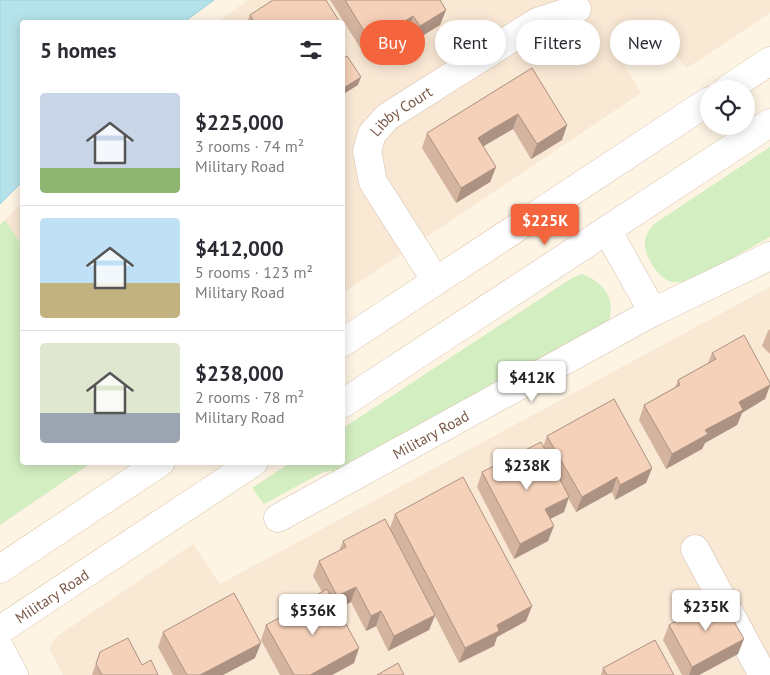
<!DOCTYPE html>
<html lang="en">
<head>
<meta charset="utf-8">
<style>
	:root { --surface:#fff; --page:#f7f7f7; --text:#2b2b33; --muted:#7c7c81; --line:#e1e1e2; --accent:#f4643d }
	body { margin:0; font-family:"PT Sans",sans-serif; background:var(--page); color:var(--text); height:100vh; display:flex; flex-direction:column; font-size:19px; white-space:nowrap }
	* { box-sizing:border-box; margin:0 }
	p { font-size:16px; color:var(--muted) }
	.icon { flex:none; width:28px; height:28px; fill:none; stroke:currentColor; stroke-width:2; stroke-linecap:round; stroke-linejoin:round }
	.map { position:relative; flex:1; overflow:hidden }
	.drawer { position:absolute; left:20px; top:20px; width:325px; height:445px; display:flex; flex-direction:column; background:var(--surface); border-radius:5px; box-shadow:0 2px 12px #0003 }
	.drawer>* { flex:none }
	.guide { position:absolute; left:360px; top:20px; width:335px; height:45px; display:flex; gap:10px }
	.buttons { position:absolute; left:700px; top:80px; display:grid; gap:10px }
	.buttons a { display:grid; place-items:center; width:55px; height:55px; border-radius:50%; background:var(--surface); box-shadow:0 2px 12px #0003; font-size:25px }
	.price { position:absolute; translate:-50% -42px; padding:0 11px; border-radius:5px; background:#fff; color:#222; font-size:16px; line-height:32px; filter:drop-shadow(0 1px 2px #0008) }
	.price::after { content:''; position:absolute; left:50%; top:30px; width:15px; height:11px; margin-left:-8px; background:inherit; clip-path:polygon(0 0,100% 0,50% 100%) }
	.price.current { background:var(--accent); color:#fff }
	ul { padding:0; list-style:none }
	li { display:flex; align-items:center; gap:15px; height:125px; padding:0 20px }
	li+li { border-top:1px solid var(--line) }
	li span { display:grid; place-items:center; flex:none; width:140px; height:100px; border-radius:5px; color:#555 }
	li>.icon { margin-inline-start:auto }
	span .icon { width:60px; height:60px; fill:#fffc; stroke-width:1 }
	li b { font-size:21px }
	h2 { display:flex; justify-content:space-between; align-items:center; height:60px; padding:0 20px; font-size:21px }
	.tag { padding:0 18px; border-radius:22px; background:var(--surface); box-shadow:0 2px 12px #0003; font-size:18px; line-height:45px }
	.tag.current { background:var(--accent); color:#fff }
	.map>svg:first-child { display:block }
	.residential { fill:#f9e8d4 }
	.green { fill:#d3eec1 }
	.water { fill:#b6e3ea; stroke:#9bd3dd }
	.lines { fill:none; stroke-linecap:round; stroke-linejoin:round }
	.minor-casing { stroke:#d4bdab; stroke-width:29 }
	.secondary-casing { stroke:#dabfaa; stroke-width:29 }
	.minor { stroke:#fff; stroke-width:28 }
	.secondary { stroke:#fff; stroke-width:28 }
	.wall { fill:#d4b49f }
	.shaded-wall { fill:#ac9282 }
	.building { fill:#f6d1b9; stroke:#ac9282 }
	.labels { text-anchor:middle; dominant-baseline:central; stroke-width:4; stroke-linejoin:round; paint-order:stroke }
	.street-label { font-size:15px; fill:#7a5846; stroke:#fff7ec }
</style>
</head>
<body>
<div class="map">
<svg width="770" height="675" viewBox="0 0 770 675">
	<rect width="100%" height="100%" fill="#fef4e4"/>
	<g class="residential">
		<path d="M248,0H770V13L687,68L674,54L665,61L655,46L624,65L641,93L343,293L342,22H217Z"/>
		<path d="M22,203V246L5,220Z"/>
		<path d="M770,287V675H63L49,648L56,637L193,544L220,584Z"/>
	</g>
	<g class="green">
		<path d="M770,147V237L689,282C682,282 675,283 669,281C656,275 644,255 645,242C645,235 650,229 654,224Z"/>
		<path d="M5,220L22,246V462L91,463L0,525V225Z"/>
		<path d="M582,274C603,282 616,298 609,321L341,470L323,472L264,504L252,488L290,463L342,462L343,428L572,278Z"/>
	</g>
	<path class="water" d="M0,0H214L184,22H22V182L0,204Z"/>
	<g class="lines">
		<g class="minor-casing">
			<g id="minor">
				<path id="s1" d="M436,281L373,182L367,151L372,134L387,117L537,22L577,9"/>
				<path id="s2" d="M278,518L653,312L770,256"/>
				<path d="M695,549L763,675"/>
				<path d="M0,648L14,675"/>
			</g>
		</g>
		<g class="secondary-casing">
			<g id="secondary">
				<path d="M728,89L770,61"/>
				<path d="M607,230L653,312"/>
				<path d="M342,343L709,101"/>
				<path d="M342,404L770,123"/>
				<path d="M0,569L161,462"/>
				<path id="s3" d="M0,630L254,462"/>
			</g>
		</g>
		<use href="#minor" class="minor"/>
		<use href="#secondary" class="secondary"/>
	</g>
	<g class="wall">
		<path d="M330,0H440L446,10L440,25L414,41L408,31L366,57Z"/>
		<path d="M250,15L339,21V22H247Z"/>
		<path d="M532,68L567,125L562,140L531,159L513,129L486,144L483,146L496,167L490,182L456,203L422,148L427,133Z"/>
		<path d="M770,329V354L762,346L768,331Z"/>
		<path d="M712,353L770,383V386L765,399L742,413L737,425L705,443L702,449L666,469L639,420L644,405L675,387L678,380L708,363Z"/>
		<path d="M547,436L652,468L646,483L615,500L612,492L576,512L568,498L564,512L550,519L548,541L514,559L477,487L482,472L543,447Z"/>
		<path d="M395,514L532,606L526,621L497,637L494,646L459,663L435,616L429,630L388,651L376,626L366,631L351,602L337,609L354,663L332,675H280L261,640L266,625L295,616L299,605L322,592L313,576L319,561L339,551L343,541L390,528Z"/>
		<path d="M669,625L738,654L699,675H682L663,640Z"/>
		<path d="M163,632L255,658L223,675H173L158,647Z"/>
		<path d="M100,652L142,665L158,675H92Z"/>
		<path d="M603,668L674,675H601Z"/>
	</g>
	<g class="shaded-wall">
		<path d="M446,10L440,25L414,41L420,26Z"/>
		<path d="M413,16L408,31L366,57L371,42Z"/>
		<path d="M361,77L358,85L342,95V89Z"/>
		<path d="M518,114L513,129L472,153L478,138Z"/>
		<path d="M567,125L562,140L531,159L537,144Z"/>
		<path d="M496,167L490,182L456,203L461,188Z"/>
		<path d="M770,385L765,399L742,413L737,425L705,443L702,449L666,469L672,454L705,430L739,402Z"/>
		<path d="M652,468L646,483L615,500L620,485Z"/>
		<path d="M617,477L612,492L576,512L582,497Z"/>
		<path d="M569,497L564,512L540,524L545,509Z"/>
		<path d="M554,526L548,541L514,559L520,544Z"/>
		<path d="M356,587L351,602L332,611L337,596Z"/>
		<path d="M532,606L526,621L497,637L494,646L459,663L465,648L497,625Z"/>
		<path d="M381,611L376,626L366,631L371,616Z"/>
		<path d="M435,615L429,630L388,651L394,636Z"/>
		<path d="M744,639L738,654L699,675H689L692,667Z"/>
		<path d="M261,643L255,658L223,675H200Z"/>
		<path d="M359,648L354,663L332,675H310Z"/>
	</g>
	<g class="building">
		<path d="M273,0H326L339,21L336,22H254L250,15Z"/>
		<path d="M345,0H440L446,10L420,26L413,16L371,42Z"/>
		<path d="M347,56L361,77L342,89V59Z"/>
		<path d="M532,68L567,125L537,144L518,114L492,129L478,138L496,167L461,188L427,133Z"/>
		<path d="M744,335L770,383V385L739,402L743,410L705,430L708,434L672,454L644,405L680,385L678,380L716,359L712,353Z"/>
		<path d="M614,399L652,468L620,485L617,477L582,497L547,436Z"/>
		<path d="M541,442L569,497L545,509L554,526L520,544L482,472Z"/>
		<path d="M463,477L532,606L497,625L499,631L465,648L395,514Z"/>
		<path d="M385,519L435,615L394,636L381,611L371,616L356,587L337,596L319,561L346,547L343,541Z"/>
		<path d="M327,589L359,648L310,675H294L266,625L292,611L294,616L303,611L299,605Z"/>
		<path d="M234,593L261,643L200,675H187L163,632Z"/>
		<path d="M720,597L744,639L692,667L669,625Z"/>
		<path d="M128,638L142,665L151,660L158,675H102L96,664L100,652Z"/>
		<path d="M655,640L674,675H607L603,668Z"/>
		<path d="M398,663L404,675H377Z"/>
	</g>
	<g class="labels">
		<g class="street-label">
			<text stroke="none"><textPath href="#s1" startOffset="204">Libby Court</textPath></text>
			<text stroke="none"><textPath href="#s2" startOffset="174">Military Road</textPath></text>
			<text stroke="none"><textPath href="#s3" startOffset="62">Military Road</textPath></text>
		</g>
	</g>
</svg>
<div class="buttons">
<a><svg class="icon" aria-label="locate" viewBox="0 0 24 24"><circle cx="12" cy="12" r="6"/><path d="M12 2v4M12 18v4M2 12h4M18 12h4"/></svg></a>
</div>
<b class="price current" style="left:545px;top:246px">$225K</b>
<b class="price" style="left:532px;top:403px">$412K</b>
<b class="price" style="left:527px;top:491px">$238K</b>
<b class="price" style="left:706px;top:632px">$235K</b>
<b class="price" style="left:313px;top:636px">$536K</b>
<div class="guide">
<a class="tag current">Buy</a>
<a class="tag">Rent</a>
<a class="tag">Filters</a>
<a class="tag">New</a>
</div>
<section class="drawer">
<h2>5 homes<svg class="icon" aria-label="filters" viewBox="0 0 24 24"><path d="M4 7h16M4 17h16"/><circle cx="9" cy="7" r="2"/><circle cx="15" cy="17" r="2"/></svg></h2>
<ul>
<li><span style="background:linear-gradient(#c9d6e8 75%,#8fb573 0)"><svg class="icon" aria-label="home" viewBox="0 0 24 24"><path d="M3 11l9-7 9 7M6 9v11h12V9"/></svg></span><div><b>$225,000</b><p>3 rooms · 74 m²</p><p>Military Road</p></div></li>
<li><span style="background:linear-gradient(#bfe0f5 65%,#c2b280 0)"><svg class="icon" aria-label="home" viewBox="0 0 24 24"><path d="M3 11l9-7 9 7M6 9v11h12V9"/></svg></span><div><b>$412,000</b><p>5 rooms · 123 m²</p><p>Military Road</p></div></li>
<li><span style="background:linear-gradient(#dfe7d0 70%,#9aa5b1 0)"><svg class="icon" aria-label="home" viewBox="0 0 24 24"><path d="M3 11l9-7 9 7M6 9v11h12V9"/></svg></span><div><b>$238,000</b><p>2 rooms · 78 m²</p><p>Military Road</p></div></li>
</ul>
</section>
</div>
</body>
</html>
